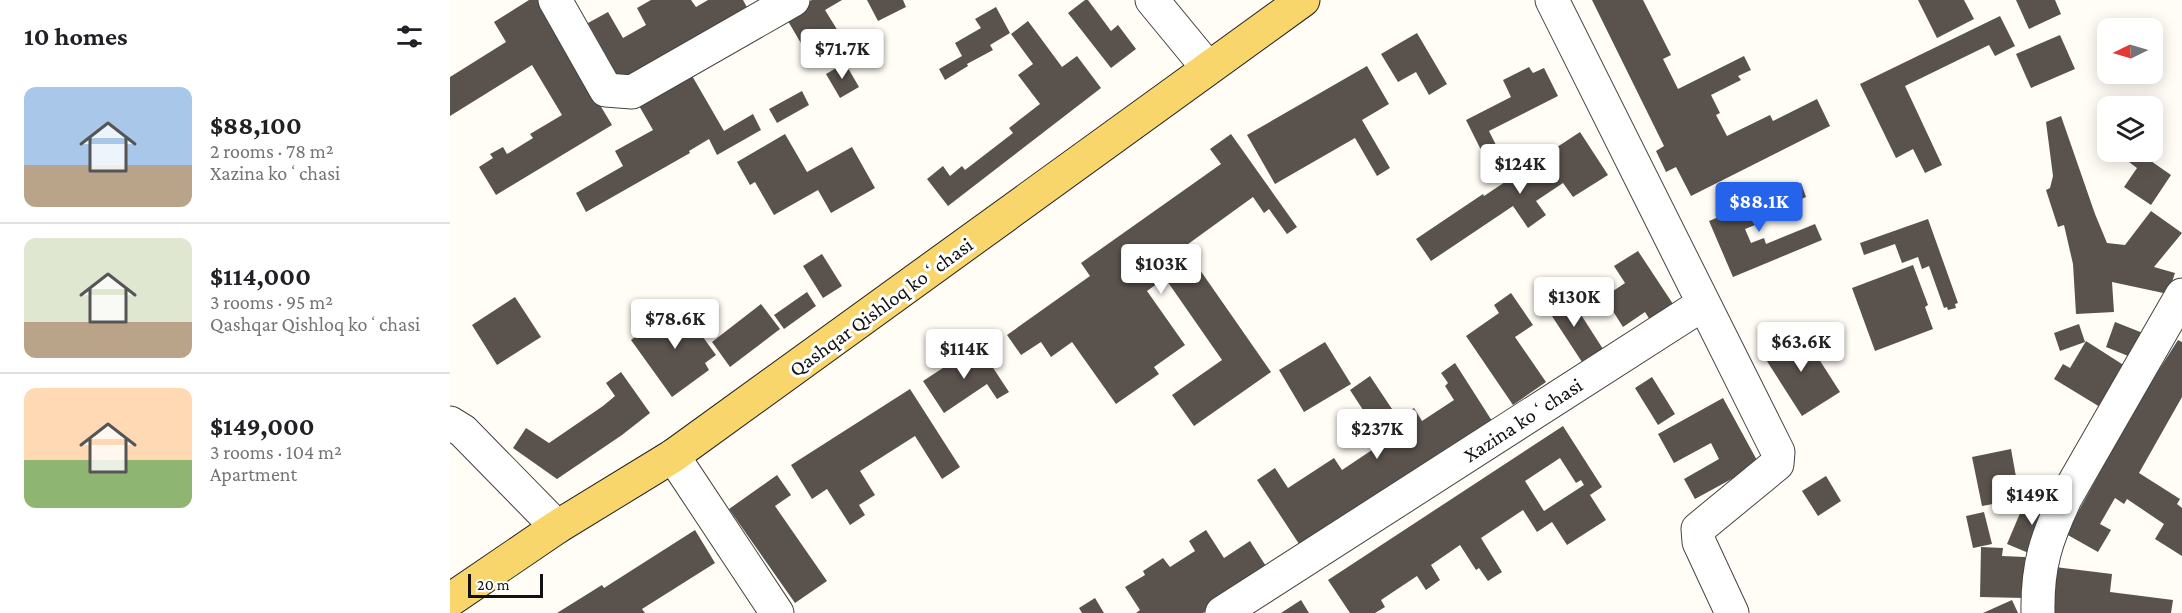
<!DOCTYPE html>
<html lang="en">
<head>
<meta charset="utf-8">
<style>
	:root { --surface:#fff; --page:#f2f2f2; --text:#202124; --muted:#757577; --line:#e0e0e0; --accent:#2563eb }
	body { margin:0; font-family:"Crimson Pro",serif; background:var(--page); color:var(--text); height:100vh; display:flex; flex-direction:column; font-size:22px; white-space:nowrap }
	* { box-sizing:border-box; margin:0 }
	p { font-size:20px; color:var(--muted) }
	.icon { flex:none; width:33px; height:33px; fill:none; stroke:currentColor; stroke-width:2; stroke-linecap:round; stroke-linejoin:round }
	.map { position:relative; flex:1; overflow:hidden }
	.panel { display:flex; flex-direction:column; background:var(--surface); width:450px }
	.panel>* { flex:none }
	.needle { width:39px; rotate:265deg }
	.fabs { position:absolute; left:1647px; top:18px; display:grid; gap:12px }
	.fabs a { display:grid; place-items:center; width:66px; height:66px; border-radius:12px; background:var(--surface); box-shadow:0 3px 15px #0003; font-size:30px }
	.scale { position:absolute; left:18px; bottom:15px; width:75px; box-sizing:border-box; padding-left:6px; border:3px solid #111; border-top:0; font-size:16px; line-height:21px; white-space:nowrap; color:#111; -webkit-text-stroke:4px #fff; paint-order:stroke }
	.price { position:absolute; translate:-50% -51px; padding:0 14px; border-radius:6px; background:#fff; color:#222; font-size:20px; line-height:39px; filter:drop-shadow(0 2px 3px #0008) }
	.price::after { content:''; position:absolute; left:50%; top:36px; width:18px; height:14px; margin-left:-9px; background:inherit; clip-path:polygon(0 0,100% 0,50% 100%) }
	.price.selected { background:var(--accent); color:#fff }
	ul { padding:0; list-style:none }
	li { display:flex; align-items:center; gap:18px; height:150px; padding:0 24px }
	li+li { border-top:2px solid var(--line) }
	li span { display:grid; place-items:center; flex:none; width:168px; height:120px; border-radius:12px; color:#555 }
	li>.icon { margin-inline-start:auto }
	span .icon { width:72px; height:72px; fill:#fffc; stroke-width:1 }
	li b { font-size:26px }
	h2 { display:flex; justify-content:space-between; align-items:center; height:72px; padding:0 24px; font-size:26px }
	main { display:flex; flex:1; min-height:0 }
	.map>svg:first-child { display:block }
	.building { fill:#5a524d; fill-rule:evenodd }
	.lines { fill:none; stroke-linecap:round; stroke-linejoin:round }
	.minor-casing { stroke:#444; stroke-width:35 }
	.major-casing { stroke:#222; stroke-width:35 }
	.minor { stroke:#fff; stroke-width:33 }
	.major { stroke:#f9d66b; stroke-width:33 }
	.labels { text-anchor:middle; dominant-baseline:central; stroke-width:6; stroke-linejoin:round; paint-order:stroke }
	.street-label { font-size:21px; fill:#111; stroke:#fff }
</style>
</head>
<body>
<main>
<section class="panel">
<h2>10 homes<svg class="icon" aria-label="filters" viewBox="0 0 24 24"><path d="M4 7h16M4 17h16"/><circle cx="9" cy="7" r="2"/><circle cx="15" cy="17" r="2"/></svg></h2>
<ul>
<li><span style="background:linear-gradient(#a9c7e8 65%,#b9a48a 0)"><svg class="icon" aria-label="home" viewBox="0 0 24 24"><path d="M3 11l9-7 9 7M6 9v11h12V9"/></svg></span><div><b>$88,100</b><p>2 rooms · 78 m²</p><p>Xazina koʻchasi</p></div></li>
<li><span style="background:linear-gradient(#dfe7d0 70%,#b9a48a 0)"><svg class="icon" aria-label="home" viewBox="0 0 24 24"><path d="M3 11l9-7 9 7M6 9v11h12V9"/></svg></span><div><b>$114,000</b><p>3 rooms · 95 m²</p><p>Qashqar Qishloq koʻchasi</p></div></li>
<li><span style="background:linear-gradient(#ffd9b3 60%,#8fb573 0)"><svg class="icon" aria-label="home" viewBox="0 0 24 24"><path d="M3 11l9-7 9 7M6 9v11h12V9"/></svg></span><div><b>$149,000</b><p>3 rooms · 104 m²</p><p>Apartment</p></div></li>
</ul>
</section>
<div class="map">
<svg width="1732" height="613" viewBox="0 0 1732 613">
	<rect width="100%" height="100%" fill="#fffdf5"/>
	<g class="building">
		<path d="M79,0H94L114,45L162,125L46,195L29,167L43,158L40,154L53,147L57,154L83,138L80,134L112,115L82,65L0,116V77L56,42L44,22Z"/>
		<path d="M201,0H241L246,7L258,0H293L298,9L171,82L138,23L158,12L173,38L196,25L187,8Z"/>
		<path d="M362,0H392L375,10L388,31L355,50L335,16Z"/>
		<path d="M417,0H453L456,7L428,21Z"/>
		<path d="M635,0H638L661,31L668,25L686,49L661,68L618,13Z"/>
		<path d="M1142,0H1193L1221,55L1213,59L1228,89L1294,56L1301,70L1288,76L1291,80L1261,95L1270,113L1266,115L1277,136L1320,115L1323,121L1367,99L1380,126L1241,196L1226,167L1216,172L1206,151L1214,146Z"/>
		<path d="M1468,0H1514L1524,19L1487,38Z"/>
		<path d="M1566,0H1605L1611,14L1579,29Z"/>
		<path d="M546,7L560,33L540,45L543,50L517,64L518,66L495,80L489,69L512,56L505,43L531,28L525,19Z"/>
		<path d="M1550,16L1565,46L1545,56L1539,45L1455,86L1492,165L1475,173L1463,149L1446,158L1410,84Z"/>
		<path d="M578,21L612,67L627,56L651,88L498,206L477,179L493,166L500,176L512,166L515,170L563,133L559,128L590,104L568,75L583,64L561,34Z"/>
		<path d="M967,33L997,84L979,95L966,72L948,82L931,54Z"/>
		<path d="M1610,35L1625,69L1581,88L1566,54Z"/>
		<path d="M395,63L409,87L390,98L376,74Z"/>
		<path d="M917,66L939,104L912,120L940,168L927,176L905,138L825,184L797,135Z"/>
		<path d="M1079,67L1083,73L1094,68L1108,96L1039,131L1046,145L1032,152L1016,120L1061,97L1053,80Z"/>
		<path d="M241,74L274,131L303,114L311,130L267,155L259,139L239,151L240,153L136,212L126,193L173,166L165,151L203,130L188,104Z"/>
		<path d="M352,91L359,105L327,123L319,109Z"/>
		<path d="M1611,116L1645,214L1657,243L1675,245L1701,211L1732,233L1704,267L1725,273L1718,294L1662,282L1664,312L1626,314L1623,264L1614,225L1608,227L1596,190L1600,188L1603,176L1596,122Z"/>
		<path d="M1130,132L1158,175L1123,197L1113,183L1086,201L1096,215L1078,228L1063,206L981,261L966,239L1033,194L1034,196L1094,156L1110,180L1095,155Z"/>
		<path d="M335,134L357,172L402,147L425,188L381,213L368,190L324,215L305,182L300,185L287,162Z"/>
		<path d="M781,134L847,227L837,234L819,209L814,213L803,197L734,247L821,372L744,426L722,395L772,360L715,278L697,291L735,345L704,367L709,374L666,404L622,342L601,357L591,342L571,355L557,335L640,276L631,263L771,164L760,149Z"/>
		<path d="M1680,152H1688L1721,175L1701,205L1674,187L1687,168L1675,159Z"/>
		<path d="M1351,183L1356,197L1312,215L1315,221L1295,229L1301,243L1314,238L1316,244L1365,224L1372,240L1283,277L1259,221Z"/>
		<path d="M1478,219L1508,303L1505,304L1506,308L1498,310L1497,307L1494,308L1479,266L1472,269L1468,257L1452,263L1445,244L1414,255L1410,243Z"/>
		<path d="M1188,251L1223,304L1200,320L1195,312L1173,327L1154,297L1175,283L1164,266Z"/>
		<path d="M372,254L392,286L373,298L353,266Z"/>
		<path d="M1463,265L1478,305L1475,307L1483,329L1425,351L1402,288Z"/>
		<path d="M357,292L366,306L334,329L324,315Z"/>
		<path d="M1061,293L1083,325L1065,337L1096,382L1063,405L1016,336L1049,313L1044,305Z"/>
		<path d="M1117,293L1153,349L1132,362L1096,307Z"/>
		<path d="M65,297L91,337L47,365L22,325Z"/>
		<path d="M229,304L266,355L255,363L259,370L222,397L181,340Z"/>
		<path d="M311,304L330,329L280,367L262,342Z"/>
		<path d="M1665,322L1698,335L1688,360L1656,347Z"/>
		<path d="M1629,324L1635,342L1610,351L1604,333Z"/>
		<path d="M1351,331L1390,392L1352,416L1313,355Z"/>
		<path d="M1728,340L1732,342V397L1689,473L1730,499L1727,504L1732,508V556L1705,539L1714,524L1677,499L1674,504L1665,498L1650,524L1661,530L1648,552L1616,534L1689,401Z"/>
		<path d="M1636,341L1675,366L1650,407L1604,379L1613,364L1620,368Z"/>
		<path d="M875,342L901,384L854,412L829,370Z"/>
		<path d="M528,345L559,392L547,399L537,384L494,413L473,381Z"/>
		<path d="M1005,363L1044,424L853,550L807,480L825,468L838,488L884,458L892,470L934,442L900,390L920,376L948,418L964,408L972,421L1004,400L995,386L998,383L991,373Z"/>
		<path d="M171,372L200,413L172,435L107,479L63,448L76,428L99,443L153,406L165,396L156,383Z"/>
		<path d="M1202,377L1225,414L1208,425L1185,388Z"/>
		<path d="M460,389L510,467L492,479L465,436L410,471L425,495L409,505L415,515L400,525L377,489L362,499L341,465Z"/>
		<path d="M1273,398L1309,464L1245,499L1234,479L1269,459L1261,443L1224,463L1208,434Z"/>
		<path d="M1113,426L1152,487L1140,495L1156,520L1117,545L1102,522L1087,532L1073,510L1031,538L1052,572L1038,581L1029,568L1026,570L1010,545L981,565L990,580L976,590L967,576L931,600L935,607L925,613H900L878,580ZM1110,458L1126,483L1131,480L1134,485L1094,511L1075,481Z"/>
		<path d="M1561,449L1570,499L1532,506L1522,457Z"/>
		<path d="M327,475L341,495L325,506L377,581L345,603L279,509Z"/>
		<path d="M1376,476L1391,501L1368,516L1352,491Z"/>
		<path d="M1576,499L1594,506L1596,500L1607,505L1586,556L1557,544Z"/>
		<path d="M1534,512L1542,544L1523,548L1516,516Z"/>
		<path d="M245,530L265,563L192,609L195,613H107L152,585L154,588Z"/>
		<path d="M756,530L774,558L800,541L819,571L753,613H686L690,610L675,587L695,575L693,571L713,558L720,567L745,551L739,541Z"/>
		<path d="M1531,547L1553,548L1552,556L1575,557L1574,598L1530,597Z"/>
		<path d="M1605,567L1662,574L1660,592L1723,600L1721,613H1599Z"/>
		<path d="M645,598L654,613H632L629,608Z"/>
		<path d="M851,600L859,613H831Z"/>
		<path d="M1562,600L1568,613H1533Z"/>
	</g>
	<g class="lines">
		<g class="minor-casing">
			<g id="minor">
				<path d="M105,0L156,90L182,92L343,0"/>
				<path d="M702,0L758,68"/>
				<path d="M1102,0L1328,452L1327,464L1248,529L1249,542L1282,613"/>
				<path d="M0,423L13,431L107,527"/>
				<path d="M223,456L327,613"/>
				<path d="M772,613L1253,304"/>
				<path d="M1588,613C1587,566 1596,539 1616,497L1732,295"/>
			</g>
		</g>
		<g class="major-casing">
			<path id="major" d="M0,600L107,527L223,456L853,0"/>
		</g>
		<use href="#minor" class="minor"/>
		<use href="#major" class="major"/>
	</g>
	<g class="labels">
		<g class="street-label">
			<text transform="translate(431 307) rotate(-36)">Qashqar Qishloq koʻchasi</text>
			<text transform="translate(1073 420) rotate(-33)">Xazina koʻchasi</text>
		</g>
	</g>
</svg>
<div class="fabs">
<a><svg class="needle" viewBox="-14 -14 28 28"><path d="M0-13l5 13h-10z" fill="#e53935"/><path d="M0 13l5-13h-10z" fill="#757577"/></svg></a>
<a><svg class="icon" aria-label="layers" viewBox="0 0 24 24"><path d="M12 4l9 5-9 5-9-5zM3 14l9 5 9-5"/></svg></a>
</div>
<div class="scale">20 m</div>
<b class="price" style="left:392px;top:80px">$71.7K</b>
<b class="price" style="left:1070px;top:195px">$124K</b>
<b class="price selected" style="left:1309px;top:233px">$88.1K</b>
<b class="price" style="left:711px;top:295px">$103K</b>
<b class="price" style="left:1124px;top:328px">$130K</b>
<b class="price" style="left:225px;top:350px">$78.6K</b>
<b class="price" style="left:1351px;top:373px">$63.6K</b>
<b class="price" style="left:514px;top:380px">$114K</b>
<b class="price" style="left:927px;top:460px">$237K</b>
<b class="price" style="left:1582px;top:526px">$149K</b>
</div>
</main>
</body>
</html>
